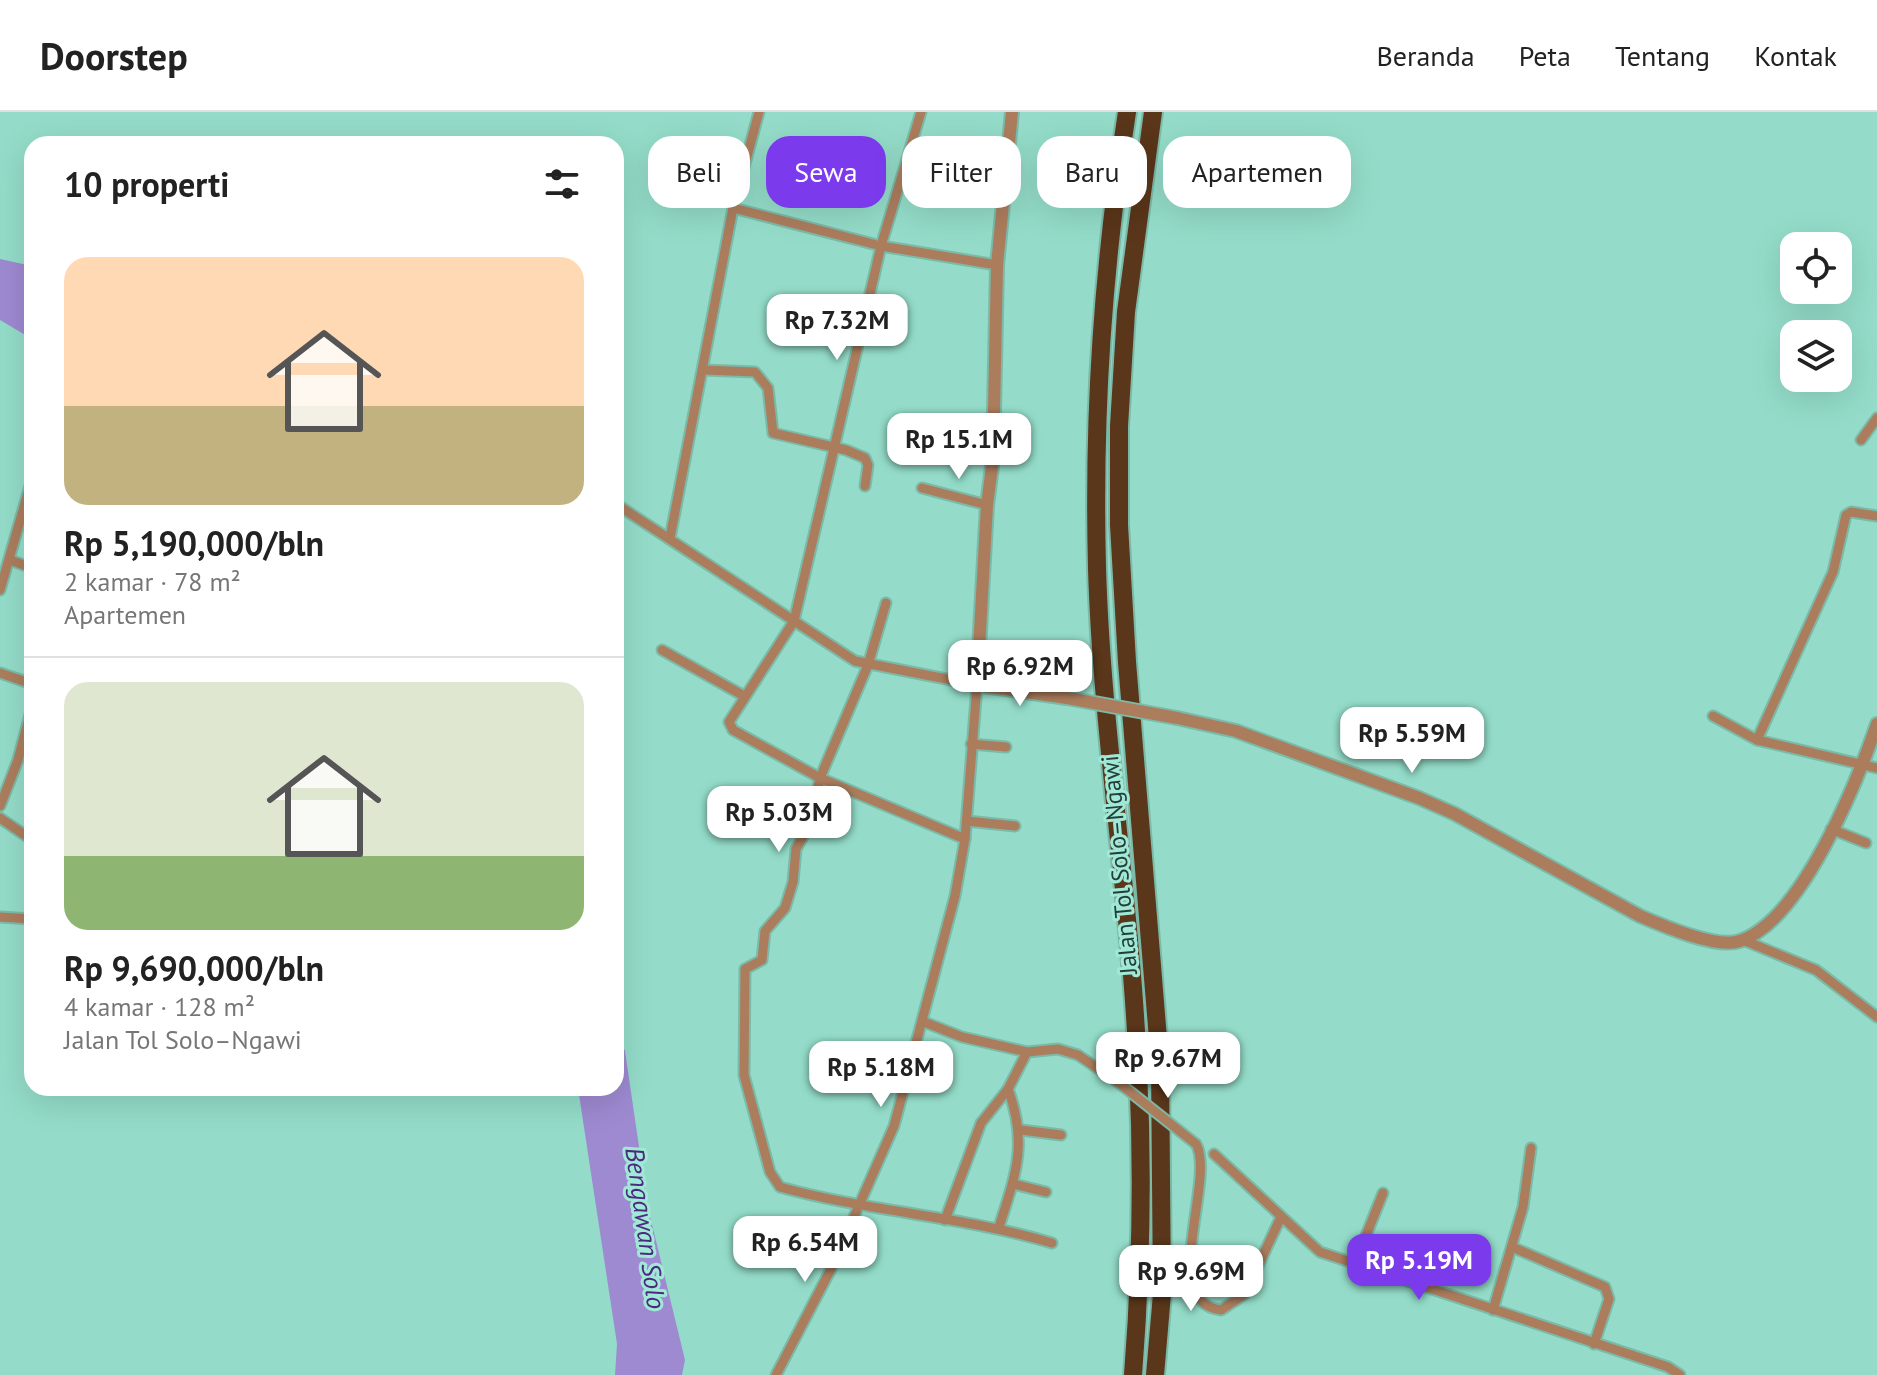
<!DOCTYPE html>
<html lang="id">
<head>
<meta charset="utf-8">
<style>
	:root { --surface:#fff; --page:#f2f2f2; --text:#222; --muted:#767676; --line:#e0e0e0; --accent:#7c3aed }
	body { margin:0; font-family:"PT Sans",sans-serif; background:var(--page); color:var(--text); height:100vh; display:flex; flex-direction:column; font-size:30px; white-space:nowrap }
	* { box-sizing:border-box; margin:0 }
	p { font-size:26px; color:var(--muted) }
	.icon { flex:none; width:44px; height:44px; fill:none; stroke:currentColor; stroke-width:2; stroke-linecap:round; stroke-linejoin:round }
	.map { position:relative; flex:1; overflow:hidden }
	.drawer { position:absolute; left:24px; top:24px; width:600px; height:960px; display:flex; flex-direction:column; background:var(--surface); border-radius:24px; box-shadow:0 8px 32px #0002 }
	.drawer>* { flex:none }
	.hud { position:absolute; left:648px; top:24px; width:760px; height:72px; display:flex; gap:16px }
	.tools { position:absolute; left:1780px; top:120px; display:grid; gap:16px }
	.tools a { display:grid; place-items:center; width:72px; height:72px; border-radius:16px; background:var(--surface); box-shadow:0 8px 32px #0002; font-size:40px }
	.price { position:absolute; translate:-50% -68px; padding:0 18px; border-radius:16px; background:#fff; color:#222; font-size:26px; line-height:52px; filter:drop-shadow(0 2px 4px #0008) }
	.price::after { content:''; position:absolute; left:50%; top:48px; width:24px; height:18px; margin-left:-12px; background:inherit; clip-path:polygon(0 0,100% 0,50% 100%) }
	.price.selected { background:var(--accent); color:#fff }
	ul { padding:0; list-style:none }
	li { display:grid; align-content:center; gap:16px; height:424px; padding:0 40px }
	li+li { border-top:2px solid var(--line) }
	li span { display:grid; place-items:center; height:248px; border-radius:24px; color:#555 }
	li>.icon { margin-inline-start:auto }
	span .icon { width:144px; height:144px; fill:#fffc; stroke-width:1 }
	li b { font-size:34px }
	h2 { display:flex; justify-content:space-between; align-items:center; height:96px; padding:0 40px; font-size:34px }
	.tag { padding:0 28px; border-radius:24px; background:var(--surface); box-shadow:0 8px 32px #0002; font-size:28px; line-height:72px }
	.tag.selected { background:var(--accent); color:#fff }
	header { display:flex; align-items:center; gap:48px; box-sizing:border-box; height:112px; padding:0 40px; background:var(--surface); border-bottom:2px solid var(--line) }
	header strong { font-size:38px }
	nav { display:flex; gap:44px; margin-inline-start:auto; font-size:28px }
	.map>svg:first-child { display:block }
	.water { fill:#9e8ad1 }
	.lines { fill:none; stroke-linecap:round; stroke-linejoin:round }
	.stream { stroke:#9e8ad1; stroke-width:3 }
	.minor-casing { stroke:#7bbaa9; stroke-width:13 }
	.tertiary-casing { stroke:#7bbaa9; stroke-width:16 }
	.motorway-casing { stroke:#7bbaa9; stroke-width:22 }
	.minor { stroke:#ac7d5d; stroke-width:9 }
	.tertiary { stroke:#ac7d5d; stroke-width:12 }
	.motorway { stroke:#5a361a; stroke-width:18 }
	.minor-bridge-casing { stroke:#7bbaa9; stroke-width:13; stroke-linecap:butt }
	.tertiary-bridge-casing { stroke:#7bbaa9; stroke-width:16; stroke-linecap:butt }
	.minor-bridge { stroke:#ac7d5d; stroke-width:9 }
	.tertiary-bridge { stroke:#ac7d5d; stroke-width:12 }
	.labels { text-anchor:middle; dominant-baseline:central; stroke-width:6; stroke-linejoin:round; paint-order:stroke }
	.street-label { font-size:24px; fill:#224039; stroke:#a1e9d6 }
	.water-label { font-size:26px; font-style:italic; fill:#492a7e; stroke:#a1e9d6 }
</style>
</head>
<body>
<header>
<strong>Doorstep</strong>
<nav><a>Beranda</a><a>Peta</a><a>Tentang</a><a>Kontak</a></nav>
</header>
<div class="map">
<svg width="1877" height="1263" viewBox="0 0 1877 1263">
	<rect width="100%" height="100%" fill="#94dcc9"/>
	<g class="water">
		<path d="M0,147L32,154V227L0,208Z"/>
		<path d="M616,917L625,939L648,1096L685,1248L682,1263H615L617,1232L578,976H616Z"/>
	</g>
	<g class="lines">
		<path class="stream" d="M616,118C624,130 624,152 616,163"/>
		<g class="minor-casing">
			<g id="minor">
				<path d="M921,0L881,134L794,509L729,610L733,618L820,666L965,727"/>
				<path d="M733,96L881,134L997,153"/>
				<path d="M704,258L755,260L768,276L773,321L846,338L865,346L868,353L865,374"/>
				<path d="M1861,328L1877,306"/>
				<path d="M942,337L993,347"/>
				<path d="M922,376L987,393"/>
				<path d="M616,392L855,549L977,573L965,727L955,784L894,1014L831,1157L776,1263"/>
				<path d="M670,426L733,96L759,0"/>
				<path d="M10,448L32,456"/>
				<path d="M0,478L32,367"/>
				<path d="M886,491L868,553L820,666L811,710L796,737L793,770L785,796L765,819L762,848L745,857L744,963L770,1060L780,1075C869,1100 963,1104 1052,1131"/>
				<path d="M662,538L744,584"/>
				<path d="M0,561L32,572"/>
				<path d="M1713,604L1757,628L1877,656"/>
				<path d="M1757,628L1833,460L1846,403L1851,400L1877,404"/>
				<path d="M971,632L1006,635"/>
				<path d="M0,694L18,648L32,595"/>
				<path d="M0,706L32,728"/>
				<path d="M967,709L1015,714"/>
				<path d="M1831,717L1866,731"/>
				<path d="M0,805L32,807"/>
				<path d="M1743,828L1816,858L1877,905"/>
				<path d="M924,910L962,925L1027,940L1058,937L1078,943L1119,971"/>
				<path d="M1021,1018L1061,1023"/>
				<path d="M1196,1032C1216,1066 1158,1191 1221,1198L1245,1182L1280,1107"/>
				<path d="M1214,1042L1320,1140L1668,1255L1680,1263"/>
				<path d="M1013,1072L1046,1080"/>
				<path d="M945,1108L981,1011L1008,977"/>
				<path d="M999,1115C1016,1062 1028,1031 1008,977L1027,940"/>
				<path d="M1512,1135L1605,1175L1609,1187L1594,1232"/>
				<path d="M1355,1151L1383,1081"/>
				<path d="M1493,1198L1523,1095L1531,1036"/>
			</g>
		</g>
		<g class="tertiary-casing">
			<g id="tertiary">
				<path d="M1012,0L997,153L993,347L987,393L977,573L1067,586"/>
				<path d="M1177,606L1236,619L1419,686L1455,702L1640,804C1663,814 1717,837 1740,829C1802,808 1857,670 1877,612"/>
			</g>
		</g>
		<g class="motorway-casing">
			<g id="motorway">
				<path d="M1127,0C1103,155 1093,299 1097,456C1102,624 1131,790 1138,958C1143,1059 1141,1162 1133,1263"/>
				<path d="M1153,0L1126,200L1119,314V413L1127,550L1160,951L1162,1182L1155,1263"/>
			</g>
		</g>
		<use href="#minor" class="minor"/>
		<use href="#tertiary" class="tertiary"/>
		<use href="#motorway" class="motorway"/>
		<g class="minor-bridge-casing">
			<path id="minor-bridge" d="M1119,971L1196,1032"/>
		</g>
		<g class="tertiary-bridge-casing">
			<path id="tertiary-bridge" d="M1067,586L1177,606"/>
		</g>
		<use href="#minor-bridge" class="minor-bridge"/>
		<use href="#tertiary-bridge" class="tertiary-bridge"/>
	</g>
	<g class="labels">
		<g class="street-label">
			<text transform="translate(1119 753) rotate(-95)">Jalan Tol Solo–Ngawi</text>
		</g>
		<g class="water-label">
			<text transform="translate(646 1116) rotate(82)">Bengawan Solo</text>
		</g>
	</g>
</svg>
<div class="tools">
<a><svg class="icon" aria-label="locate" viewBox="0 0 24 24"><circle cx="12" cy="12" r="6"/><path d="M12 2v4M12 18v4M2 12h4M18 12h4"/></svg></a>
<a><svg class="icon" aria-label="layers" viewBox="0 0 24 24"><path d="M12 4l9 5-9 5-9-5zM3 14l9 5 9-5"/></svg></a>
</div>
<b class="price" style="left:837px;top:250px">Rp 7.32M</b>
<b class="price" style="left:959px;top:369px">Rp 15.1M</b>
<b class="price" style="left:1020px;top:596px">Rp 6.92M</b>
<b class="price" style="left:1412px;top:663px">Rp 5.59M</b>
<b class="price" style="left:779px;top:742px">Rp 5.03M</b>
<b class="price" style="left:1168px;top:988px">Rp 9.67M</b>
<b class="price" style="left:881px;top:997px">Rp 5.18M</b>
<b class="price" style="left:805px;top:1172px">Rp 6.54M</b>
<b class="price selected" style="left:1419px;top:1190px">Rp 5.19M</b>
<b class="price" style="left:1191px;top:1201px">Rp 9.69M</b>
<div class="hud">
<a class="tag">Beli</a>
<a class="tag selected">Sewa</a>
<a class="tag">Filter</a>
<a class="tag">Baru</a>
<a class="tag">Apartemen</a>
</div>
<section class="drawer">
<h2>10 properti<svg class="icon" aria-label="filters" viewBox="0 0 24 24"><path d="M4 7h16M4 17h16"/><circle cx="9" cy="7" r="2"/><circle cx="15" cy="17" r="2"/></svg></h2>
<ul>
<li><span style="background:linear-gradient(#ffd9b3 60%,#c2b280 0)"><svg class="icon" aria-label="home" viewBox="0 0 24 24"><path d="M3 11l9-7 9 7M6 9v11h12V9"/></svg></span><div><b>Rp 5,190,000/bln</b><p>2 kamar · 78 m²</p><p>Apartemen</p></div></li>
<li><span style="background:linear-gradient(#dfe7d0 70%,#8fb573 0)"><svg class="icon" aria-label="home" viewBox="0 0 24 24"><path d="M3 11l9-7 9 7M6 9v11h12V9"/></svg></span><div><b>Rp 9,690,000/bln</b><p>4 kamar · 128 m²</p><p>Jalan Tol Solo–Ngawi</p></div></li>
</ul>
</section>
</div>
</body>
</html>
